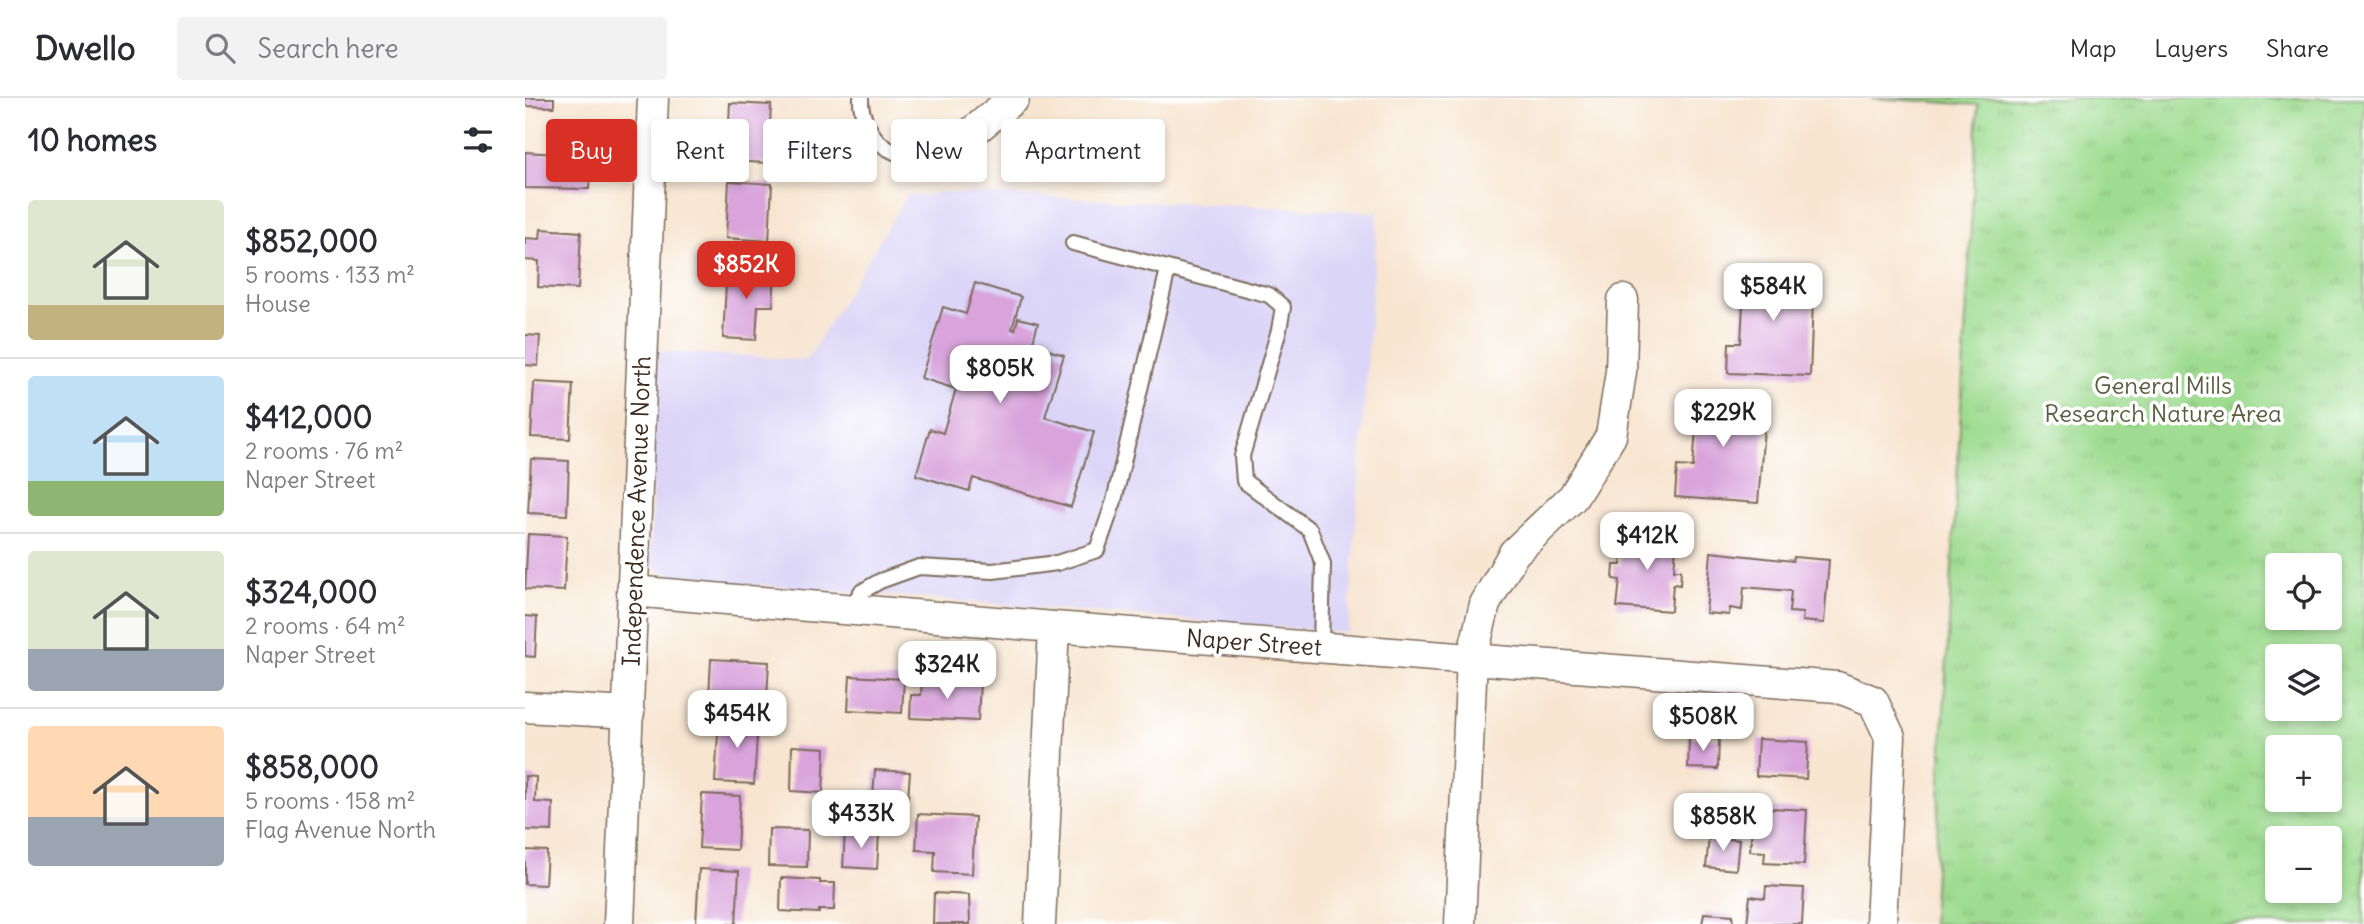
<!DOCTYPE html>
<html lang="en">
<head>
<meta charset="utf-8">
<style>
	:root { --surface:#fff; --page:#f2f2f3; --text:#2b2b33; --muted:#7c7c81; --line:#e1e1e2; --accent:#d93025 }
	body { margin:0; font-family:Delius,sans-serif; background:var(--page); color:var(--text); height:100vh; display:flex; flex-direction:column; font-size:26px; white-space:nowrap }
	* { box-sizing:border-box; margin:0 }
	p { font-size:23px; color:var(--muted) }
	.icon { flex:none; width:38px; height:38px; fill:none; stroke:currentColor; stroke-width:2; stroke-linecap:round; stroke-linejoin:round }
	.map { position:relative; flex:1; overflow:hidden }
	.drawer { display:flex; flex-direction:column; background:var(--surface); width:525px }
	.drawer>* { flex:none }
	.guide { position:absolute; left:21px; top:21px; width:665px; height:63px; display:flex; gap:14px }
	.controls { position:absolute; left:1740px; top:455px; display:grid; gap:14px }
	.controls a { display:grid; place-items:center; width:77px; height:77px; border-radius:7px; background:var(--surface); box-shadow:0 4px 10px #0003; font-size:35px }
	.price { position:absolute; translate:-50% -60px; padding:0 16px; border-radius:14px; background:#fff; color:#222; font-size:23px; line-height:46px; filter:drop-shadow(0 2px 4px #0008) }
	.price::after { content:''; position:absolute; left:50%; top:42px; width:21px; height:16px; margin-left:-10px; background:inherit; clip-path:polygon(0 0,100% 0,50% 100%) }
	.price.current { background:var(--accent); color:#fff }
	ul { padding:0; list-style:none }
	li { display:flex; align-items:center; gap:21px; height:175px; padding:0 28px }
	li+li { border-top:2px solid var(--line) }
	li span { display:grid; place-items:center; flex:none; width:196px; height:140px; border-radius:7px; color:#555 }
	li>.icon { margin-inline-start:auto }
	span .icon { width:84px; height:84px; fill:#fffc; stroke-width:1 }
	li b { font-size:30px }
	h2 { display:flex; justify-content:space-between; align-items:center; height:84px; padding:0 28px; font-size:30px }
	.tag { padding:0 24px; border-radius:7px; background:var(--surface); box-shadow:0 4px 10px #0003; font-size:24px; line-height:63px }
	.tag.current { background:var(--accent); color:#fff }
	header { display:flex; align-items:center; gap:42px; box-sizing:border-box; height:98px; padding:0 35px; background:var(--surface); border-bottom:2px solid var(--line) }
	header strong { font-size:33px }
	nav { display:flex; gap:38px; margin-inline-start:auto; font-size:24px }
	.search { width:490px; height:63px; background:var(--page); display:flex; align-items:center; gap:18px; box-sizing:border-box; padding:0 24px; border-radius:7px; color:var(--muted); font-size:26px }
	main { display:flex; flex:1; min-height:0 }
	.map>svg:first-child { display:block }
	.built { fill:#dbd6f7 }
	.park { fill:url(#park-tufts); stroke:#6d8358; stroke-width:2; fill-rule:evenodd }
	.building { fill:#d9a4dc }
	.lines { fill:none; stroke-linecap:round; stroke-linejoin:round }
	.lane-casing { stroke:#7d6b5c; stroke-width:18 }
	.street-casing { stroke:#7d6b5c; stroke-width:33 }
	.lane { stroke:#fff; stroke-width:14 }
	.street { stroke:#fff; stroke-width:30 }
	.labels { text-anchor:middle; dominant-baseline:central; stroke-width:7; stroke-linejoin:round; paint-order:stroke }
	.park-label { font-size:24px; fill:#595f40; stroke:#fff }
	.street-label { font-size:24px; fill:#3b2a1e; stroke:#fff }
</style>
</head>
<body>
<header>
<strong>Dwello</strong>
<div class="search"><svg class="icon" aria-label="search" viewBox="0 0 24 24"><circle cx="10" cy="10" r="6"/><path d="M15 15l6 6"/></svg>Search here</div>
<nav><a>Map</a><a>Layers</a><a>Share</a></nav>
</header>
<main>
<section class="drawer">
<h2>10 homes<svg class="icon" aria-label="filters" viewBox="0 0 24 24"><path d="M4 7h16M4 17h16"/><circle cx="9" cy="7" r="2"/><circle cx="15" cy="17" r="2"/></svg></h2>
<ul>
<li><span style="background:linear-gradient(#dfe7d0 75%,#c2b280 0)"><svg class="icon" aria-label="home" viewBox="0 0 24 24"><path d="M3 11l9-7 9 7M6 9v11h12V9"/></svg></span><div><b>$852,000</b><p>5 rooms · 133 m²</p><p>House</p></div></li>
<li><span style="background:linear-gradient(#bfe0f5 75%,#8fb573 0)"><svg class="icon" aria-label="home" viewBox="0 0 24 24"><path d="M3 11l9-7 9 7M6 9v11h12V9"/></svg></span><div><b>$412,000</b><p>2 rooms · 76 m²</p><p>Naper Street</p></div></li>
<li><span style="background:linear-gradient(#dfe7d0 70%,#9aa5b1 0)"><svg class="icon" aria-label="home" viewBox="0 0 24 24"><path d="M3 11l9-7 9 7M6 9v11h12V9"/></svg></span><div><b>$324,000</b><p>2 rooms · 64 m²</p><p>Naper Street</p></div></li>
<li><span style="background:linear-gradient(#ffd9b3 65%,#9aa5b1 0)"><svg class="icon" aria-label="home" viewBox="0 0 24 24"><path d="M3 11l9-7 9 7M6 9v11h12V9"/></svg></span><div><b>$858,000</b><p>5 rooms · 158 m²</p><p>Flag Avenue North</p></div></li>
</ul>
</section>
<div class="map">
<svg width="1839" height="826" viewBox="0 0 1839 826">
	<defs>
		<pattern id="park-tufts" width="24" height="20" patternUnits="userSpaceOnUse" patternTransform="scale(1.75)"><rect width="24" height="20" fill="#9fdc91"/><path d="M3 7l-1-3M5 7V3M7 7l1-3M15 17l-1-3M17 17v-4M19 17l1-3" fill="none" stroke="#8abd7d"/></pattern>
	</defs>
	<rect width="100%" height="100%" fill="#fff"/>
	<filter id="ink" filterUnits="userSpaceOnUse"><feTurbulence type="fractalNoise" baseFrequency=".0143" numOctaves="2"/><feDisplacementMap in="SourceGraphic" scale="14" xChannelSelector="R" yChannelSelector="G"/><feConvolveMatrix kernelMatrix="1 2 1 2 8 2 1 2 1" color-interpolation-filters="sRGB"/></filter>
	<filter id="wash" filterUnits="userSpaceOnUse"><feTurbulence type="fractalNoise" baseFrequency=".00686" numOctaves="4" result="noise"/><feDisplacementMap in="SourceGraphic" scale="28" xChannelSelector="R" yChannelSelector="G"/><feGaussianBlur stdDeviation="1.57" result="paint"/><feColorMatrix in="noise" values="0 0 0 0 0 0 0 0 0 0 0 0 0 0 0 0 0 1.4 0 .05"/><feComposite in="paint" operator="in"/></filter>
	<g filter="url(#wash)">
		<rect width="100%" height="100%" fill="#f7e5d0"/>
		<path class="built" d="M413,94L853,114L823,535L152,480L134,472L125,463L132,253L282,262L382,97L398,98Z"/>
		<path class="park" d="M1345,0H1839V826H1407L1453,7ZM1752,467H1804V520H1752ZM1752,558H1804V611H1752ZM1752,649H1804V702H1752ZM1752,740H1804V793H1752Z"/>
		<g id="blocks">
			<g class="building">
				<path d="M0,0H29V9L0,8Z"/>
				<path d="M205,5L246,7L243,65L202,63Z"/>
				<path d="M0,54L66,58L64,91L0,90Z"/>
				<path d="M204,83L247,86L244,143L201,140Z"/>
				<path d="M16,131L56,134L53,191L13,189L14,163L0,162V140L15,141Z"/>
				<path d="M202,169L250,172L248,208H233L231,242L198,240Z"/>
				<path d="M1208,172L1289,176L1285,278L1203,275L1204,245H1216L1218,204L1207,203Z"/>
				<path d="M450,185L496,199L487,231L490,232L493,220L513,225L507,247L539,257L520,319L569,334L546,409L448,380L444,393L391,377L405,331L418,335L431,291L396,280L418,209L441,216Z"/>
				<path d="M0,237L15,238L13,268L0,267Z"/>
				<path d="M9,284L48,286L45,341L6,339Z"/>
				<path d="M1158,297L1241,304L1233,405L1150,399L1152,368L1168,369L1171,330L1156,328Z"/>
				<path d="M6,361L44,363L42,417L3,415Z"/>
				<path d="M1098,434L1152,438L1149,472H1156L1155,487L1148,486L1146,513L1092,509L1095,482L1088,481L1089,467H1096Z"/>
				<path d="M3,436L42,438L39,493L0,491Z"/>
				<path d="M1186,454L1268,463L1269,459L1304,462L1299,525L1277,523L1278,515L1264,514L1266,493L1219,489L1217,512L1205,510L1204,517L1181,515Z"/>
				<path d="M0,518L12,519L10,559L0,558Z"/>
				<path d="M186,561L244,564L242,602L184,599Z"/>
				<path d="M325,578L379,581L377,615L323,612Z"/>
				<path d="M397,581L455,584L453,623L385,620L386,597H396Z"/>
				<path d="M194,619L233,621L229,686L190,684Z"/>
				<path d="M1164,639L1194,641L1193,671L1163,670Z"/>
				<path d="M1233,641L1283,644L1281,681L1231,678Z"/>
				<path d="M267,648L300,650L298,695L266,693Z"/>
				<path d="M350,672L385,674L383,700L348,698Z"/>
				<path d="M0,678L11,679L10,704L28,705L27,733L0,732Z"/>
				<path d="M177,696L215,698L212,752L174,750Z"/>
				<path d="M1243,710L1282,712L1279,767L1239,765L1240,754L1225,753L1227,728L1242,729Z"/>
				<path d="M393,716L450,719L447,776L409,774L410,753L391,752Z"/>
				<path d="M244,731L283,732L282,769L243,768Z"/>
				<path d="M320,734L354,735L352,771L318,769Z"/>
				<path d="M1184,739L1214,742L1211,772L1181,769Z"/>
				<path d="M0,752L22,753L20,787L0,786Z"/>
				<path d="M174,771L214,773L211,826H171Z"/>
				<path d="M256,780L295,782V785H310L309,812H294V815L255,813Z"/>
				<path d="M1241,788L1279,790L1277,826H1222L1225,798L1240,800Z"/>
				<path d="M409,795L444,797L445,826H408Z"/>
				<path d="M1179,815L1208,817V826H1177Z"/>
			</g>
		</g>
	</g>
	<g filter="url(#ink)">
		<use href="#blocks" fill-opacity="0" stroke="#7d6b5c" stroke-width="2"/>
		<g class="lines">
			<g class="lane-casing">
				<g id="lane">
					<path d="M336,0C335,17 346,39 360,49C369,55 382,59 392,63"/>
					<path d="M548,145L744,197L758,209L754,232L717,358L719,383L785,432L798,466L796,549"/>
					<path d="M325,511L336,494L355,483L394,469L468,473L532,465L572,452L589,403L643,171"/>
				</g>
			</g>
			<g class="street-casing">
				<g id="street">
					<path d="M392,63L439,41L489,0"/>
					<path d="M107,493L529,529L1312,589L1348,603L1365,639L1356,826"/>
					<path d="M0,609L104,615"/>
					<path d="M94,826L128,0"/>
					<path d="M515,826L529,529"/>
					<path d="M935,826L947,560L960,506L989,455L1048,399L1086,338L1096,274L1098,202"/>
				</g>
			</g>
			<use href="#lane" class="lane"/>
			<use href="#street" class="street"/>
		</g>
	</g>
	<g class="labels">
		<g class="park-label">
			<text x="1638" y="287">General Mills<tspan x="1638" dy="28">Research Nature Area</tspan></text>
		</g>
		<g class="street-label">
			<text transform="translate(111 413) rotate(-88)">Independence Avenue North</text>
			<text transform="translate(729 544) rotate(4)">Naper Street</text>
		</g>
	</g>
</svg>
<div class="controls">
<a><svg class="icon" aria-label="locate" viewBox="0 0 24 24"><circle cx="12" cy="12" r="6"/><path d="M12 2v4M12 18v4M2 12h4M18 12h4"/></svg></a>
<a><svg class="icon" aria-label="layers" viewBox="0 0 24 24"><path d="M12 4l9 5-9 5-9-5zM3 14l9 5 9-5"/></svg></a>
<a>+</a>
<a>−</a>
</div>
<b class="price current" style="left:221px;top:203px">$852K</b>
<b class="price" style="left:1248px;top:225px">$584K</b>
<b class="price" style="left:475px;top:307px">$805K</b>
<b class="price" style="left:1198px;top:351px">$229K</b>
<b class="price" style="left:1122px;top:474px">$412K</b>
<b class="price" style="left:422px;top:603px">$324K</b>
<b class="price" style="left:212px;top:652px">$454K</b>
<b class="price" style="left:1178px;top:655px">$508K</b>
<b class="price" style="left:336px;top:752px">$433K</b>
<b class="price" style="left:1198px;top:755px">$858K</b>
<div class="guide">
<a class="tag current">Buy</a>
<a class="tag">Rent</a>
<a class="tag">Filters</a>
<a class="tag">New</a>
<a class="tag">Apartment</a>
</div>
</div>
</main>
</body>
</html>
